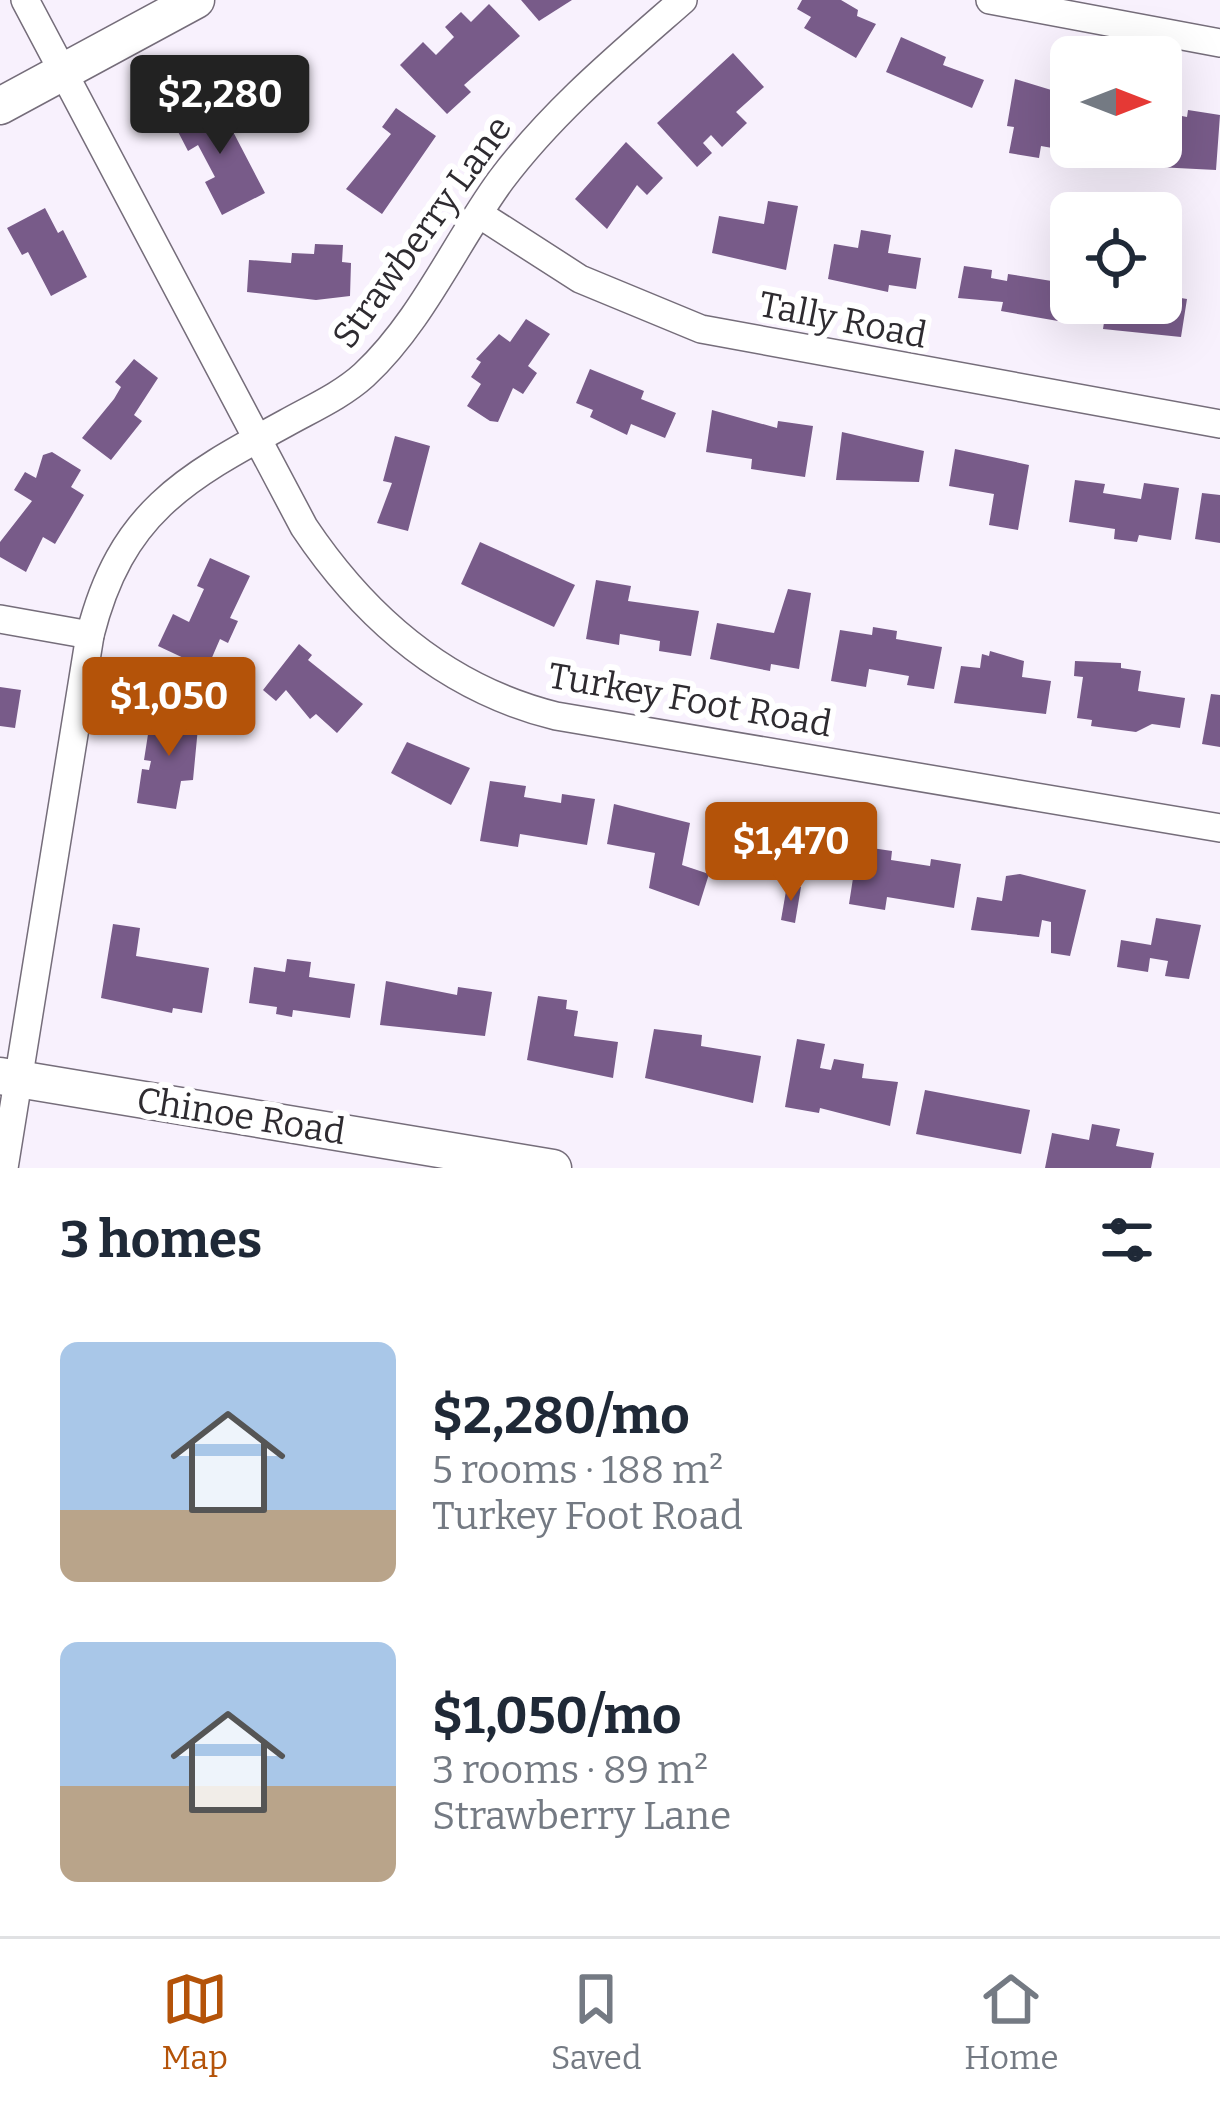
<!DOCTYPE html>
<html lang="en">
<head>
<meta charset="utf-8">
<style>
	:root { --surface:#fff; --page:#f6f6f7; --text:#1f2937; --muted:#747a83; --line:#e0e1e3; --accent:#b45309 }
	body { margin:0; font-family:Bitter,serif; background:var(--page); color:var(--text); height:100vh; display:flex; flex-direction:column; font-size:45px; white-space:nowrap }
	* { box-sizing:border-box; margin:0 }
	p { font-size:39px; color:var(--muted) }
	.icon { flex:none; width:66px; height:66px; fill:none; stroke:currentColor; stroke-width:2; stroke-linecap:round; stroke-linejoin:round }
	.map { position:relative; height:1168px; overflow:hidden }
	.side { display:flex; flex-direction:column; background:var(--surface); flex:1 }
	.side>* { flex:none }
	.needle { width:78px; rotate:90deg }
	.fabs { position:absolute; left:1050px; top:36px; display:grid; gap:24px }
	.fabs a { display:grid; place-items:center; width:132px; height:132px; border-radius:18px; background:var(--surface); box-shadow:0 12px 48px #0002; font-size:60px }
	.price { position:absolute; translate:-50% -102px; padding:0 27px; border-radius:12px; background:var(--accent); color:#fff; font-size:39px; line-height:78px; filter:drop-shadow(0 3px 6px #0008) }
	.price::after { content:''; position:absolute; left:50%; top:72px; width:36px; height:27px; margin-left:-18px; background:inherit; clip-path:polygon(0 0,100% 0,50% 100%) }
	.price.active { background:#222; color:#fff }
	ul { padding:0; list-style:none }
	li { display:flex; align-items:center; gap:36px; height:300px; padding:0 60px }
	li span { display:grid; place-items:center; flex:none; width:336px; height:240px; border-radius:18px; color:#555 }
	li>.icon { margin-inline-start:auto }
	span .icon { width:144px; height:144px; fill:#fffc; stroke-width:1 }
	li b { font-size:51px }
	h2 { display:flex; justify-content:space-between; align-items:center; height:144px; padding:0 60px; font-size:51px }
	.dock { display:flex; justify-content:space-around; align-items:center; height:168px; border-top:3px solid var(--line); background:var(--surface); font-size:33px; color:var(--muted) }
	.dock a { display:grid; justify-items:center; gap:6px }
	.dock .active { color:var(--accent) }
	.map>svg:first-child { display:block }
	.building { fill:#785b89 }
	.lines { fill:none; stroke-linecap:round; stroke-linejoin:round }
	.street-casing { stroke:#756d7a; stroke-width:30 }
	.secondary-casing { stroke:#756d7a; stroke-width:39 }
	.street { stroke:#fff; stroke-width:27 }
	.secondary { stroke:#fff; stroke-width:36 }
	.labels { text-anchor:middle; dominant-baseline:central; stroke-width:12; stroke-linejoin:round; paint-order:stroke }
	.street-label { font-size:36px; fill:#2e2b30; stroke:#fff }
</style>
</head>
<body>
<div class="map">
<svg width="1220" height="1168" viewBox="0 0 1220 1168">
	<rect width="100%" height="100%" fill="#f8f1fd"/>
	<g class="building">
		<path d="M521,0H572L539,21Z"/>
		<path d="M802,0H841L858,10L857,16L876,24L856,58L804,28L811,17L797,9Z"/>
		<path d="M489,4L520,36L464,85L471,92L447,114L400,65L423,42L436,55L454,37L445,27L461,12L471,22Z"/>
		<path d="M901,37L946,57L943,65L984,80L972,108L886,72Z"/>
		<path d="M733,53L764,87L736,112L747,123L722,147L711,135L703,143L712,153L697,167L657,123Z"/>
		<path d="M1015,79L1071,96V136L1060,134L1058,149L1041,146L1039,158L1009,153L1014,127L1007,126Z"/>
		<path d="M216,99L265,193L222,215L205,182L215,177L198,145L188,151L173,122Z"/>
		<path d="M396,108L436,136L382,214L346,189L391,134L382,127Z"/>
		<path d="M1188,110L1220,115L1216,170L1157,167L1161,112L1187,117Z"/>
		<path d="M626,142L663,178L647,195L637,185L607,229L575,199Z"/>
		<path d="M768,201L798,206L786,270L712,253L719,216L764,224Z"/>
		<path d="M45,208L58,233L63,230L87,277L51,296L28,252L22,255L7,228Z"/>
		<path d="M861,230L891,235L888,253L921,258L916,289L889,285L888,292L828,279L834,244L858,248Z"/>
		<path d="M315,244L343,245L342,262L351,263L350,296L316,300L247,292L249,260L291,263L292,253L314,254Z"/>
		<path d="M964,266L992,270L991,278L1007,281L1008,274L1064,283L1058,321L1001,311L1003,302L958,298Z"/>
		<path d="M1161,276L1172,278L1169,296L1187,299L1181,337L1103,329L1107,303H1161Z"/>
		<path d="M526,319L550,334L528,366L537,373L523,394L513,388L498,422L490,421L467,406L481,384L471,377L481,362L476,359L499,334L510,342Z"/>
		<path d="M134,359L158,378L134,415L142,421L111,460L82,438L114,399L121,387L115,382Z"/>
		<path d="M590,369L644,391L641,399L676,413L665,438L631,424L627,435L590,417L593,410L576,403Z"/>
		<path d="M712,410L777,428L778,421L813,426L805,477L751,469L752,459L706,452Z"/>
		<path d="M842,432L924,451L919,482L836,480Z"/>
		<path d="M395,436L430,446L408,531L377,523L392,483L383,481Z"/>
		<path d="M955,449L1029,465L1018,530L989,525L994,494L949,486Z"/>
		<path d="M52,452L81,470L71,487L84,495L55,544L43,537L26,572L0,557V542L32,501L14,490L25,472L36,478L43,455Z"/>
		<path d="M1075,480L1105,484L1103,493L1141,499L1144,483L1179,488L1171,540L1139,535L1137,542L1114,539L1115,529L1069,522Z"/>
		<path d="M1202,493L1220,495V543L1195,539Z"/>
		<path d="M480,542L575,585L554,627L461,584Z"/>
		<path d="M210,558L250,576L230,618L238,621L228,643L220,639L207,669L158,646L173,614L189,622L204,589L197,586Z"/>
		<path d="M596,580L631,586L628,601L699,611L691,656L659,651L660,641L620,634L619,645L586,639Z"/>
		<path d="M788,589L811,593L799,669L771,664L770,671L710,659L717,623L774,633Z"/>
		<path d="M873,627L897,631L896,639L942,647L934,689L907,685L909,676L869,669L866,687L831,681L840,630L872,635Z"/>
		<path d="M299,644L312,655L308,660L363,704L337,733L316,714L310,719L286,690L276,701L263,690Z"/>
		<path d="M990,651L1024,661L1022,677L1051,681L1046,714L954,703L961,666L980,668L982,654L989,656Z"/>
		<path d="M1075,661L1121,663V668L1141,671L1138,691L1185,698L1180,728L1152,724L1136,732L1091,726L1092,720L1077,718L1083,677L1074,676Z"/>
		<path d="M0,687L21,690L15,728L0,726Z"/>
		<path d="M1211,694L1220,695V747L1202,744Z"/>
		<path d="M159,711L199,717L193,780L181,781L176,809L137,803L142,769L149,770L151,761L144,760L149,728L157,729Z"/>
		<path d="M407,742L470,768L451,805L391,773Z"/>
		<path d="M490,781L526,786L524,797L561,803L562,794L595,799L587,845L520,834L518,847L480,841Z"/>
		<path d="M614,804L690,823L682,865L709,874L699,906L649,888L655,853L607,844Z"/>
		<path d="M737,828L772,831L788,838L787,842L831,847L825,880L730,864Z"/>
		<path d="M858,846L892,851L891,860L930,866L931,859L961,864L954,908L887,897L885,910L849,904Z"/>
		<path d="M1020,874L1086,890L1070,956L1051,953V922L1042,920L1039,937L971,930L977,897L1002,901L1006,876Z"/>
		<path d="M787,885L801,887L795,923L781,920Z"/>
		<path d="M1156,918L1201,925L1189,979L1165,976L1168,961L1150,958L1148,972L1117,967L1121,940L1151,945Z"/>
		<path d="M113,924L140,928L136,956L209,968L202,1013L173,1008L172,1013L101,998Z"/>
		<path d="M287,959L311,962L309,977L355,984L350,1018L293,1010L292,1017L276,1014L277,1007L249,1003L254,967L285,972Z"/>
		<path d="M386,981L457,995L458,987L492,992L485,1036L380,1025Z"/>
		<path d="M538,996L567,1000L566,1009L578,1011L574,1036L618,1042L613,1078L527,1060Z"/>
		<path d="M654,1029L702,1035L701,1046L761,1056L753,1103L645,1078Z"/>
		<path d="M797,1039L825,1044L820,1068L831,1070L834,1059L864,1064L862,1078L898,1082L890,1126L820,1108L819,1113L785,1107Z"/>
		<path d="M925,1090L1030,1110L1021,1154L916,1134Z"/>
		<path d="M1092,1124L1120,1129L1116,1146L1154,1153L1151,1168H1045L1052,1133L1089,1140Z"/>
	</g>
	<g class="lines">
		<g class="street-casing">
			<g id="street">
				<path d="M25,0L304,527C365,618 447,689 556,716L1220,828"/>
				<path d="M990,0L1220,43"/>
				<path d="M479,214L580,279L701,329L1220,424"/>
				<path d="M0,619L90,635"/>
				<path d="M4,1168L90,635C121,513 183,479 286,423C313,408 342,395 364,375C422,321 455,243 501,180C553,111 618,57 683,0"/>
			</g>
		</g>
		<g class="secondary-casing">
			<g id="secondary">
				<path d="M0,106L196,0"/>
				<path d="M0,1076L553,1168"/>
			</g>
		</g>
		<use href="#street" class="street"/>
		<use href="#secondary" class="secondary"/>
	</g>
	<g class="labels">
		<g class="street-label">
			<text transform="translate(422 232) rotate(-54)">Strawberry Lane</text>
			<text transform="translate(843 320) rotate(11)">Tally Road</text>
			<text transform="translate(690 700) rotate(10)">Turkey Foot Road</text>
			<text transform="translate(241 1116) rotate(9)">Chinoe Road</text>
		</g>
	</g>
</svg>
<div class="fabs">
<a><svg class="needle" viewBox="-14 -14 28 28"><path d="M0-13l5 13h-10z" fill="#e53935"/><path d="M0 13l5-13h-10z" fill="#747a83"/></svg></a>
<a><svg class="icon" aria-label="locate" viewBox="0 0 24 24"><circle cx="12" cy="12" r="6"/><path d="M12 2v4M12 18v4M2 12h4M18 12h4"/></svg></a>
</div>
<b class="price active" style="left:220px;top:157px">$2,280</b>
<b class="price" style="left:169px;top:759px">$1,050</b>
<b class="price" style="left:791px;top:904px">$1,470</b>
</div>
<section class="side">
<h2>3 homes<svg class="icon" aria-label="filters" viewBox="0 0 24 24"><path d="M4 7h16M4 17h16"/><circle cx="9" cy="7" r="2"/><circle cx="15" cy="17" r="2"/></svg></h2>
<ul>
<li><span style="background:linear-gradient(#a9c7e8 70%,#b9a48a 0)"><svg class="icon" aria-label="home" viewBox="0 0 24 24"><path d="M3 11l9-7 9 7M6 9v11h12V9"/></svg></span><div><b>$2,280/mo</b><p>5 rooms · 188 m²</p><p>Turkey Foot Road</p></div></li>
<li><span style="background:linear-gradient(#a9c7e8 60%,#b9a48a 0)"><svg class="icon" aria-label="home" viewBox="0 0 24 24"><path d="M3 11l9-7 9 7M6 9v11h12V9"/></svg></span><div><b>$1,050/mo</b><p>3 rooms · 89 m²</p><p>Strawberry Lane</p></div></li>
</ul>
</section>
<nav class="dock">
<a class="active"><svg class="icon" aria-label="map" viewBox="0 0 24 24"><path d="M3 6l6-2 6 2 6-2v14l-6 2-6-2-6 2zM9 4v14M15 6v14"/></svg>Map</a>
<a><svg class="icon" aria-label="saved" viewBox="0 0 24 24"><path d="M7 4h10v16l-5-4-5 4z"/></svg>Saved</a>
<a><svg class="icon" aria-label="home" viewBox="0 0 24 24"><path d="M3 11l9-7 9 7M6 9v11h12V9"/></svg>Home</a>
</nav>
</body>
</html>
